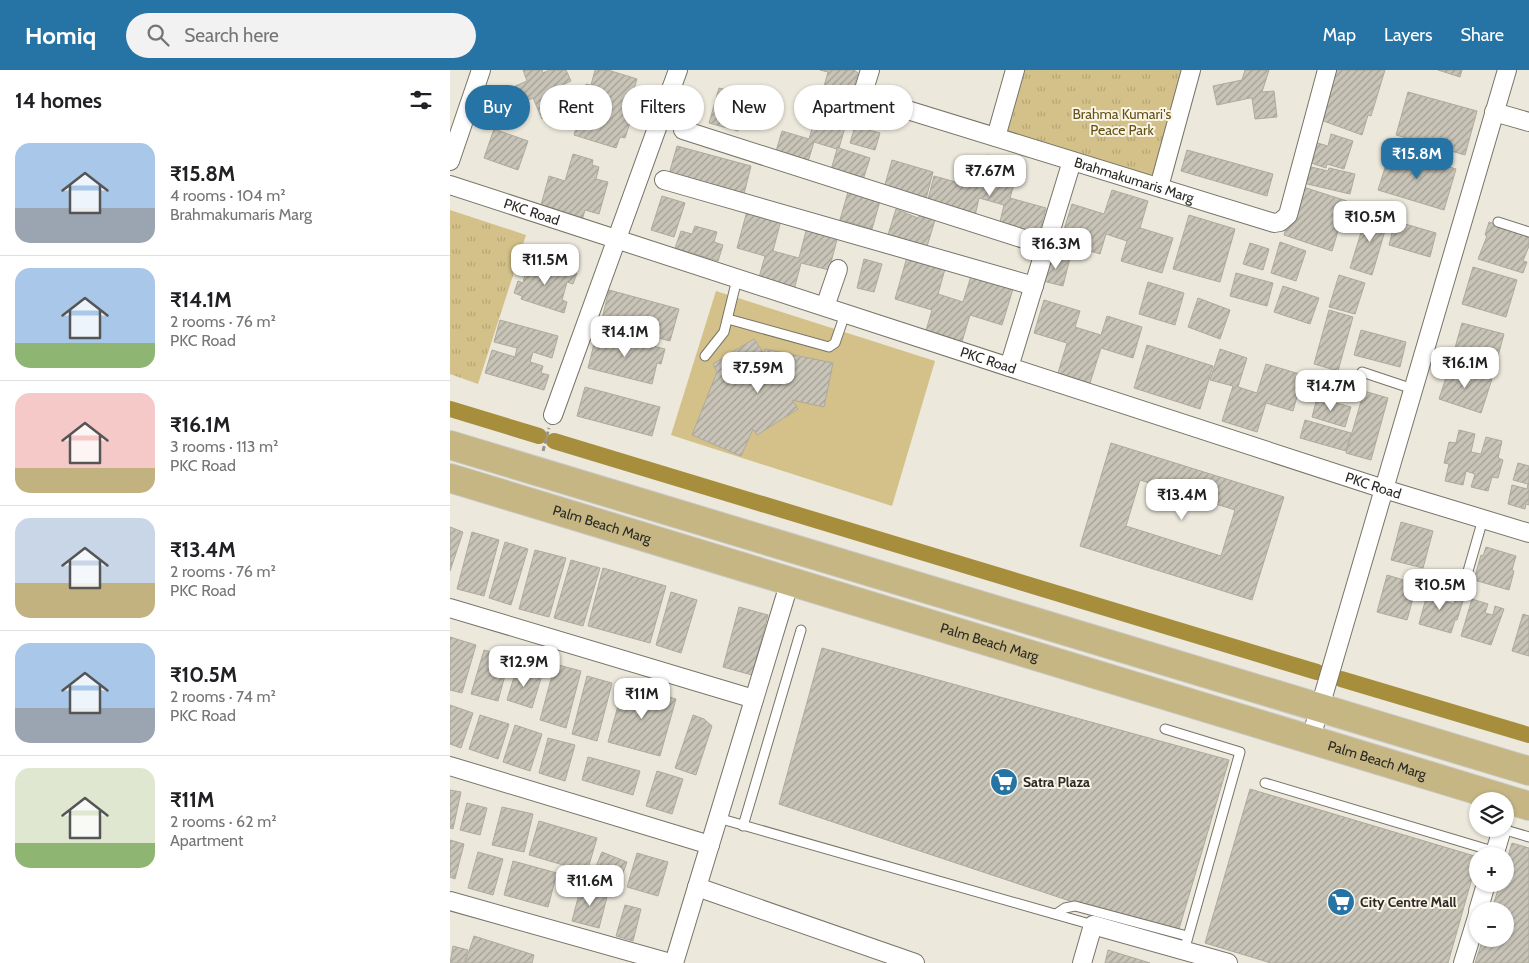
<!DOCTYPE html>
<html lang="en">
<head>
<meta charset="utf-8">
<style>
	:root { --surface:#fff; --page:#f2f2f2; --text:#202124; --muted:#757577; --line:#e0e0e0; --accent:#2673a5 }
	body { margin:0; font-family:Cabin,sans-serif; background:var(--page); color:var(--text); height:100vh; display:flex; flex-direction:column; font-size:19px; white-space:nowrap }
	* { box-sizing:border-box; margin:0 }
	p { font-size:16px; color:var(--muted) }
	.icon { flex:none; width:28px; height:28px; fill:none; stroke:currentColor; stroke-width:2; stroke-linecap:round; stroke-linejoin:round }
	.map { position:relative; flex:1; overflow:hidden }
	.sheet { display:flex; flex-direction:column; background:var(--surface); width:450px }
	.sheet>* { flex:none }
	.banner { position:absolute; left:15px; top:15px; width:475px; height:45px; display:flex; gap:10px }
	.fabs { position:absolute; left:1019px; top:722px; display:grid; gap:10px }
	.fabs a { display:grid; place-items:center; width:45px; height:45px; border-radius:50%; background:var(--surface); box-shadow:0 1px 4px #0004; font-size:25px }
	.price { position:absolute; translate:-50% -42px; padding:0 11px; border-radius:10px; background:#fff; color:#222; font-size:16px; line-height:32px; filter:drop-shadow(0 1px 2px #0008) }
	.price::after { content:''; position:absolute; left:50%; top:30px; width:15px; height:11px; margin-left:-8px; background:inherit; clip-path:polygon(0 0,100% 0,50% 100%) }
	.price.on { background:var(--accent); color:#fff }
	ul { padding:0; list-style:none }
	li { display:flex; align-items:center; gap:15px; height:125px; padding:0 15px }
	li+li { border-top:1px solid var(--line) }
	li span { display:grid; place-items:center; flex:none; width:140px; height:100px; border-radius:15px; color:#555 }
	li>.icon { margin-inline-start:auto }
	span .icon { width:60px; height:60px; fill:#fffc; stroke-width:1 }
	li b { font-size:21px }
	h2 { display:flex; justify-content:space-between; align-items:center; height:60px; padding:0 15px; font-size:21px }
	.chip { padding:0 18px; border-radius:22px; background:var(--surface); box-shadow:0 1px 4px #0004; font-size:18px; line-height:45px }
	.chip.on { background:var(--accent); color:#fff }
	header { display:flex; align-items:center; gap:30px; box-sizing:border-box; height:70px; padding:0 25px; background:var(--accent); color:#fff }
	header strong { font-size:24px }
	nav { display:flex; gap:28px; margin-inline-start:auto; font-size:18px }
	.search { width:350px; height:45px; background:var(--page); display:flex; align-items:center; gap:12px; box-sizing:border-box; padding:0 18px; border-radius:28px; color:var(--muted); font-size:19px }
	main { display:flex; flex:1; min-height:0 }
	.map>svg:first-child { display:block }
	.grass { fill:url(#grass-tufts) }
	.pitch { fill:#d3c189 }
	.lines { fill:none; stroke-linecap:round; stroke-linejoin:round }
	.canal { stroke:#a78e3c; stroke-width:16 }
	.building { fill:url(#building-hatch); stroke:#aeaa9d; fill-rule:evenodd }
	.service-casing { stroke:#787468; stroke-width:11 }
	.minor-casing { stroke:#787468; stroke-width:20 }
	.primary-casing { stroke:#c8c8c6; stroke-width:30 }
	.path { stroke:#97948b; stroke-width:3; stroke-dasharray:5 2.5; stroke-linecap:butt }
	.service { stroke:#fff; stroke-width:9 }
	.minor { stroke:#fff; stroke-width:18 }
	.primary { stroke:#c5b683; stroke-width:28 }
	.labels { text-anchor:middle; dominant-baseline:central; stroke-width:4; stroke-linejoin:round; paint-order:stroke }
	.park-label { font-size:14px; fill:#645214; stroke:#faf5e8 }
	.street-label { font-size:14px; fill:#2c2a25; stroke:#faf5e8 }
	.poi-label { font-size:14px; font-weight:bold; fill:#2c2a25; stroke:#faf5e8; text-anchor:start }
</style>
</head>
<body>
<header>
<strong>Homiq</strong>
<div class="search"><svg class="icon" aria-label="search" viewBox="0 0 24 24"><circle cx="10" cy="10" r="6"/><path d="M15 15l6 6"/></svg>Search here</div>
<nav><a>Map</a><a>Layers</a><a>Share</a></nav>
</header>
<main>
<section class="sheet">
<h2>14 homes<svg class="icon" aria-label="filters" viewBox="0 0 24 24"><path d="M4 7h16M4 17h16"/><circle cx="9" cy="7" r="2"/><circle cx="15" cy="17" r="2"/></svg></h2>
<ul>
<li><span style="background:linear-gradient(#a9c7e8 65%,#9aa5b1 0)"><svg class="icon" aria-label="home" viewBox="0 0 24 24"><path d="M3 11l9-7 9 7M6 9v11h12V9"/></svg></span><div><b>₹15.8M</b><p>4 rooms · 104 m²</p><p>Brahmakumaris Marg</p></div></li>
<li><span style="background:linear-gradient(#a9c7e8 75%,#8fb573 0)"><svg class="icon" aria-label="home" viewBox="0 0 24 24"><path d="M3 11l9-7 9 7M6 9v11h12V9"/></svg></span><div><b>₹14.1M</b><p>2 rooms · 76 m²</p><p>PKC Road</p></div></li>
<li><span style="background:linear-gradient(#f6c9c9 75%,#c2b280 0)"><svg class="icon" aria-label="home" viewBox="0 0 24 24"><path d="M3 11l9-7 9 7M6 9v11h12V9"/></svg></span><div><b>₹16.1M</b><p>3 rooms · 113 m²</p><p>PKC Road</p></div></li>
<li><span style="background:linear-gradient(#c9d6e8 65%,#c2b280 0)"><svg class="icon" aria-label="home" viewBox="0 0 24 24"><path d="M3 11l9-7 9 7M6 9v11h12V9"/></svg></span><div><b>₹13.4M</b><p>2 rooms · 76 m²</p><p>PKC Road</p></div></li>
<li><span style="background:linear-gradient(#a9c7e8 65%,#9aa5b1 0)"><svg class="icon" aria-label="home" viewBox="0 0 24 24"><path d="M3 11l9-7 9 7M6 9v11h12V9"/></svg></span><div><b>₹10.5M</b><p>2 rooms · 74 m²</p><p>PKC Road</p></div></li>
<li><span style="background:linear-gradient(#dfe7d0 75%,#8fb573 0)"><svg class="icon" aria-label="home" viewBox="0 0 24 24"><path d="M3 11l9-7 9 7M6 9v11h12V9"/></svg></span><div><b>₹11M</b><p>2 rooms · 62 m²</p><p>Apartment</p></div></li>
</ul>
</section>
<div class="map">
<svg width="1079" height="893" viewBox="0 0 1079 893">
	<defs>
		<pattern id="grass-tufts" width="24" height="20" patternUnits="userSpaceOnUse" patternTransform="scale(1.25)"><rect width="24" height="20" fill="#d3c189"/><path d="M3 7l-1-3M5 7V3M7 7l1-3M15 17l-1-3M17 17v-4M19 17l1-3" fill="none" stroke="#b5a676"/></pattern>
		<pattern id="building-hatch" width="6" height="6" patternUnits="userSpaceOnUse" patternTransform="scale(1.25)"><rect width="6" height="6" fill="#c8c4b7"/><path d="M-1 1l2-2M0 6l6-6M5 7l2-2" fill="none" stroke="#a39f95"/></pattern>
	</defs>
	<rect width="100%" height="100%" fill="#ece8db"/>
	<g class="grass">
		<path d="M565,0H741L709,117L546,67Z"/>
		<path d="M0,140L76,165L28,314L0,304Z"/>
	</g>
	<path class="pitch" d="M266,221L485,291L442,436L221,365Z"/>
	<g class="lines">
		<g class="canal">
			<path d="M0,339L89,366"/>
			<path d="M104,371L867,602"/>
			<path d="M891,609L1079,665"/>
		</g>
	</g>
	<g class="building">
		<path d="M73,0H92L93,3L99,0H116L121,11L100,21L109,42L92,49L83,28L63,37L56,20L77,11Z"/>
		<path d="M145,0H158L187,9L178,39L184,41L175,68L170,67L166,78L124,65L133,35L129,34L136,14L141,15Z"/>
		<path d="M370,0H404L408,3L400,29L373,20L378,2Z"/>
		<path d="M795,0H819L812,22L824,21L827,47L805,49L802,28H800L767,35L763,16L792,10Z"/>
		<path d="M883,0H935L921,46L918,45L912,65L868,49Z"/>
		<path d="M988,0H1012L1010,7Z"/>
		<path d="M269,18L297,25L288,61L259,53Z"/>
		<path d="M958,22L1027,41L1015,85L946,65Z"/>
		<path d="M369,35L399,44L389,78L420,88L413,110L381,100L387,79L364,72L356,98L324,88L332,61L359,69Z"/>
		<path d="M405,56L430,63L425,80L400,73Z"/>
		<path d="M44,59L78,71L68,100L34,88Z"/>
		<path d="M881,64L903,71L894,99L877,94L876,98L858,92L864,72L878,76Z"/>
		<path d="M227,76L301,96L294,124L219,104Z"/>
		<path d="M941,79L1006,99L994,140L928,120Z"/>
		<path d="M737,80L823,104L817,126L731,101Z"/>
		<path d="M123,84L143,90L142,95L149,97L146,109L158,112L149,144L135,140L131,154L89,142L99,106L115,111Z"/>
		<path d="M537,85L570,94L560,128L596,138L588,167L549,156L554,135L529,128L525,146L477,133L484,106L528,118Z"/>
		<path d="M442,90L483,102L476,129L434,118Z"/>
		<path d="M857,96L878,101L879,98L905,104L900,124L853,113Z"/>
		<path d="M850,116L897,131L882,181L834,165Z"/>
		<path d="M662,120L698,131L690,158L723,168L712,203L671,191L677,171L656,164L650,184L610,172L622,134L654,144Z"/>
		<path d="M398,122L430,131L422,159L395,151L394,155L389,153Z"/>
		<path d="M212,126L235,133L224,167L201,160Z"/>
		<path d="M446,139L468,148L469,146L485,150L475,183L437,168Z"/>
		<path d="M918,140L939,147L922,205L900,198Z"/>
		<path d="M297,141L331,150L323,181L349,188L357,157L388,166L379,200L351,193L344,220L308,211L315,186L287,178Z"/>
		<path d="M739,145L785,159L770,212L723,199Z"/>
		<path d="M945,151L986,163L980,187L939,175Z"/>
		<path d="M1039,152L1079,165V176L1073,191L1077,192L1073,203L1028,189L1037,166L1035,165Z"/>
		<path d="M245,156L267,162L264,172L273,175L268,191L225,178L231,161L242,164Z"/>
		<path d="M830,172L856,181L846,211L821,203Z"/>
		<path d="M800,173L819,179L813,200L793,194Z"/>
		<path d="M600,183L620,188L613,216L593,211Z"/>
		<path d="M79,187L95,192L93,198L109,203L111,197L127,203L123,214L117,212L112,230L117,232L114,243L71,229L72,226L64,223L68,211L73,213Z"/>
		<path d="M457,187L495,199L488,224L513,232L521,206L563,219L552,255L520,245L511,275L475,264L482,240L445,229Z"/>
		<path d="M414,189L432,194L424,222L407,218Z"/>
		<path d="M1023,197L1067,210L1056,247L1012,234Z"/>
		<path d="M786,203L823,213L817,236L780,226Z"/>
		<path d="M889,205L915,213L905,244L879,237Z"/>
		<path d="M698,212L734,223L725,255L689,244Z"/>
		<path d="M833,216L869,228L860,254L824,242Z"/>
		<path d="M159,220L229,239L220,271L151,253Z"/>
		<path d="M748,228L780,240L770,269L738,257Z"/>
		<path d="M594,230L630,241L625,257L651,265L657,246L692,257L683,288L651,278L640,313L608,303L617,273L584,263Z"/>
		<path d="M879,240L903,247L888,301L864,294Z"/>
		<path d="M50,250L108,266L102,288L83,282L80,292L93,296L91,303L99,305L94,320L35,303L42,280L65,287L67,278L44,272Z"/>
		<path d="M1012,253L1054,264L1045,297L1003,285Z"/>
		<path d="M911,260L956,272L950,297L904,285Z"/>
		<path d="M147,262L215,279L211,294L207,293L202,314L138,298Z"/>
		<path d="M304,269L314,284L315,279L383,293L374,337L342,330L348,339L307,365L303,359L291,386L242,365L267,302L263,294Z"/>
		<path d="M697,275L763,296L750,339L684,318Z"/>
		<path d="M770,279L797,288L788,317L807,323L816,294L853,305L843,341L816,333L807,362L772,351L783,316L760,310Z"/>
		<path d="M1000,295L1042,309L1031,343L989,329Z"/>
		<path d="M135,317L210,337L202,366L127,346Z"/>
		<path d="M914,321L938,328L921,390L896,383Z"/>
		<path d="M867,328L901,337L895,357L862,347Z"/>
		<path d="M855,350L901,363L896,381L850,368Z"/>
		<path d="M1009,360L1025,364L1021,382L1031,384L1036,367L1052,371L1048,388L1053,390L1048,408L1042,407L1038,421L1021,417L1025,404L1016,401L1013,415L995,411L999,394L994,393L999,372L1006,373Z"/>
		<path d="M661,373L834,427L802,530L630,476ZM690,410L785,440L771,486L676,456Z"/>
		<path d="M1068,393L1079,396V435L1076,434L1075,439L1058,434L1062,415L1077,419L1078,414L1063,410Z"/>
		<path d="M951,452L983,461L973,498L941,490Z"/>
		<path d="M0,457L13,462L0,501Z"/>
		<path d="M22,462L49,470L34,526L7,519Z"/>
		<path d="M55,472L78,479L61,535L39,528Z"/>
		<path d="M1036,477L1066,486L1062,500L1064,501L1059,520L1024,510L1031,485L1033,486Z"/>
		<path d="M85,480L116,488L99,547L69,539Z"/>
		<path d="M121,490L150,498L133,556L104,548Z"/>
		<path d="M153,498L216,516L200,573L138,556Z"/>
		<path d="M937,505L967,514L957,550L927,542Z"/>
		<path d="M979,517L1000,523L998,532L1004,534L1006,525L1014,528L1007,550H1005L1001,563L969,554Z"/>
		<path d="M221,522L247,530L231,583L206,575Z"/>
		<path d="M1022,529L1038,534L1035,543L1043,545L1045,536L1054,539L1041,575L1011,566Z"/>
		<path d="M289,537L318,545L302,605L273,597Z"/>
		<path d="M1073,544L1079,546V586L1062,581Z"/>
		<path d="M0,567L26,575L12,623L0,620Z"/>
		<path d="M372,578L779,690L729,859L632,835L329,734Z"/>
		<path d="M34,580L60,587L48,631L21,624Z"/>
		<path d="M105,594L131,601L116,658L90,650Z"/>
		<path d="M67,597L92,605L82,638L57,630Z"/>
		<path d="M137,606L162,613L147,671L122,664Z"/>
		<path d="M174,614L226,629L210,686L158,672Z"/>
		<path d="M0,635L23,643L11,678L0,674Z"/>
		<path d="M30,645L59,654L48,689L19,679Z"/>
		<path d="M243,645L254,649L262,656L246,705L225,698Z"/>
		<path d="M65,655L92,664L80,701L53,692Z"/>
		<path d="M98,668L125,675L115,711L89,703Z"/>
		<path d="M138,687L190,701L183,725L132,710Z"/>
		<path d="M207,701L233,709L222,744L196,736Z"/>
		<path d="M800,719L1028,787L998,893H821L755,873Z"/>
		<path d="M0,720L11,722L3,759L0,758Z"/>
		<path d="M17,733L37,738L30,765L10,760Z"/>
		<path d="M52,737L83,744L74,782L42,775Z"/>
		<path d="M89,751L147,768L137,802L79,785Z"/>
		<path d="M0,770L14,774L5,809L0,807Z"/>
		<path d="M1062,773L1079,778V893H1025L1033,869H1055V841H1041L1050,814H1055V796Z"/>
		<path d="M28,782L53,789L43,825L18,818Z"/>
		<path d="M152,782L177,792L169,814L143,803Z"/>
		<path d="M187,783L218,792L208,826L177,817Z"/>
		<path d="M63,791L107,803L98,837L54,825Z"/>
		<path d="M131,816L158,823L149,858L122,851Z"/>
		<path d="M175,835L191,839L183,871L166,866Z"/>
		<path d="M24,866L84,885L82,893H15Z"/>
		<path d="M3,876L18,880L14,893H0Z"/>
		<path d="M658,880L700,893H655Z"/>
	</g>
	<g class="lines">
		<g class="service-casing">
			<g id="service">
				<path d="M1048,152L1079,162"/>
				<path d="M278,249L379,277L385,273L395,244"/>
				<path d="M255,286L274,262L287,209"/>
				<path d="M912,302L963,319"/>
				<path d="M1014,515L1033,449"/>
				<path d="M715,659L790,682L734,881"/>
				<path d="M815,713L1046,782"/>
				<path d="M268,748L643,855"/>
				<path d="M293,756L351,560"/>
				<path d="M1052,759L1079,767"/>
				<path d="M606,844L615,838L625,836L737,866"/>
			</g>
		</g>
		<g class="minor-casing">
			<g id="minor">
				<path id="s1" d="M420,0L412,26L824,153L830,152L838,145L877,0"/>
				<path d="M1044,42L1079,52"/>
				<path d="M233,60L596,176"/>
				<path d="M546,67L565,0"/>
				<path d="M0,91L31,0"/>
				<path d="M214,110L584,216"/>
				<path id="s2" d="M0,115L934,419L1079,463"/>
				<path d="M709,117L741,0"/>
				<path d="M378,228L388,199"/>
				<path d="M559,297L622,91"/>
				<path d="M103,345L228,0"/>
				<path d="M0,538L304,629"/>
				<path d="M860,671L1057,0"/>
				<path d="M0,696L260,775"/>
				<path d="M1044,786L1052,759"/>
				<path d="M247,817L465,893"/>
				<path d="M0,831L220,893"/>
				<path d="M1028,841L1036,814"/>
				<path d="M224,893L340,511"/>
				<path d="M632,893L643,855L778,893"/>
				<path d="M1013,893L1028,844"/>
			</g>
		</g>
		<g class="primary-casing">
			<g id="primary">
				<path d="M0,375L1079,701"/>
				<path id="s3" d="M0,408L1079,736"/>
			</g>
		</g>
		<path class="path" d="M93,381L99,358"/>
		<use href="#service" class="service"/>
		<use href="#minor" class="minor"/>
		<use href="#primary" class="primary"/>
	</g>
	<defs>
		<g id="supermarket-disc" transform="scale(1.4375)"><circle r="9.5" fill="#2673a5" stroke="#faf5e8"/><path d="M-6-5.5h2.5l.6 2H6L4.5 2H-2.5L-4.4-4H-6ZM-1.5 3.2a1.3 1.3 0 1 0 .1 0ZM3 3.2a1.3 1.3 0 1 0 .1 0Z" fill="#fff"/></g>
	</defs>
	<g fill-rule="evenodd">
		<use href="#supermarket-disc" x="554" y="712"/>
		<use href="#supermarket-disc" x="891" y="832"/>
	</g>
	<g class="labels">
		<g class="park-label">
			<text x="672" y="44">Brahma Kumari's<tspan x="672" dy="16">Peace Park</tspan></text>
		</g>
		<g class="street-label">
			<text stroke="none"><textPath href="#s1" startOffset="312">Brahmakumaris Marg</textPath></text>
			<text stroke="none"><textPath href="#s2" startOffset="86">PKC Road</textPath></text>
			<text stroke="none"><textPath href="#s2" startOffset="566">PKC Road</textPath></text>
			<text stroke="none"><textPath href="#s2" startOffset="971">PKC Road</textPath></text>
			<text stroke="none"><textPath href="#s3" startOffset="159">Palm Beach Marg</textPath></text>
			<text stroke="none"><textPath href="#s3" startOffset="564">Palm Beach Marg</textPath></text>
			<text stroke="none"><textPath href="#s3" startOffset="969">Palm Beach Marg</textPath></text>
		</g>
		<g class="poi-label">
			<text x="573" y="712">Satra Plaza</text>
			<text x="910" y="832">City Centre Mall</text>
		</g>
	</g>
</svg>
<div class="fabs">
<a><svg class="icon" aria-label="layers" viewBox="0 0 24 24"><path d="M12 4l9 5-9 5-9-5zM3 14l9 5 9-5"/></svg></a>
<a>+</a>
<a>−</a>
</div>
<b class="price on" style="left:967px;top:110px">₹15.8M</b>
<b class="price" style="left:540px;top:127px">₹7.67M</b>
<b class="price" style="left:920px;top:173px">₹10.5M</b>
<b class="price" style="left:606px;top:200px">₹16.3M</b>
<b class="price" style="left:95px;top:216px">₹11.5M</b>
<b class="price" style="left:175px;top:288px">₹14.1M</b>
<b class="price" style="left:1015px;top:319px">₹16.1M</b>
<b class="price" style="left:308px;top:324px">₹7.59M</b>
<b class="price" style="left:881px;top:342px">₹14.7M</b>
<b class="price" style="left:732px;top:451px">₹13.4M</b>
<b class="price" style="left:990px;top:541px">₹10.5M</b>
<b class="price" style="left:74px;top:618px">₹12.9M</b>
<b class="price" style="left:192px;top:650px">₹11M</b>
<b class="price" style="left:140px;top:837px">₹11.6M</b>
<div class="banner">
<a class="chip on">Buy</a>
<a class="chip">Rent</a>
<a class="chip">Filters</a>
<a class="chip">New</a>
<a class="chip">Apartment</a>
</div>
</div>
</main>
</body>
</html>
